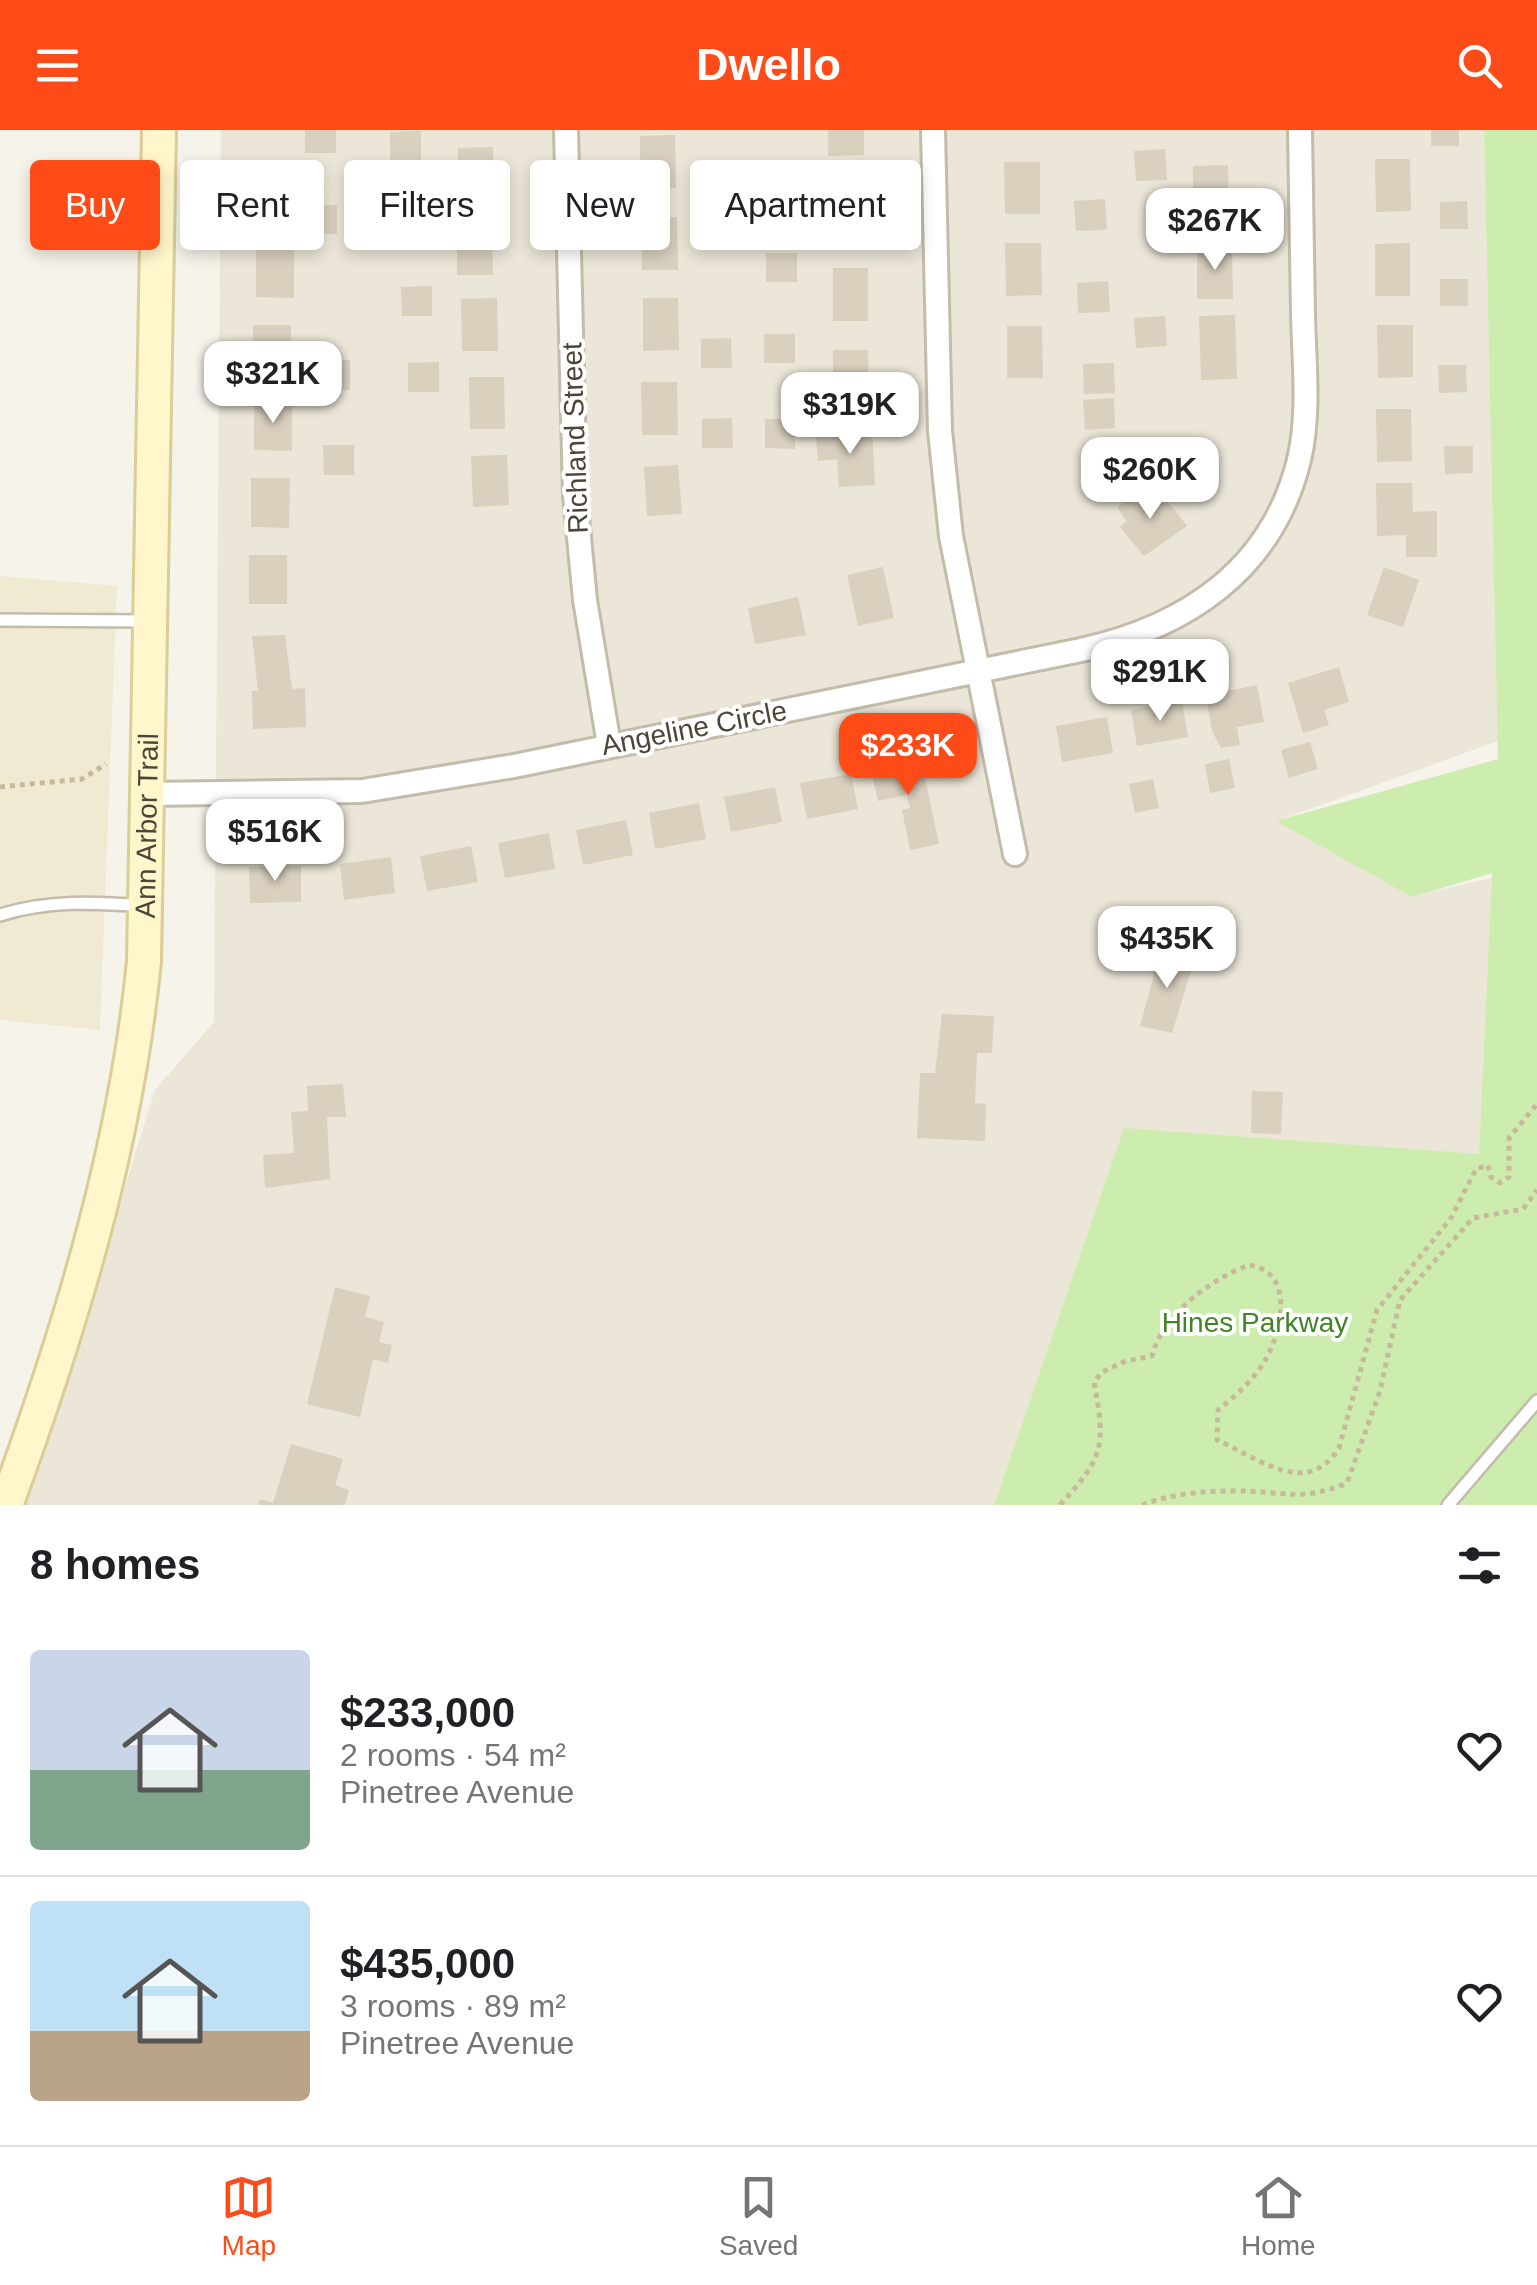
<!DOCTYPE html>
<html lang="en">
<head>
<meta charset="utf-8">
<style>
	:root { --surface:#fff; --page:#f2f2f2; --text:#202124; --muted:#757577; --line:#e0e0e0; --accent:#ff4b18 }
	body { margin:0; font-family:Arial,sans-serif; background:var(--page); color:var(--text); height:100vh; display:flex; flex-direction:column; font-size:38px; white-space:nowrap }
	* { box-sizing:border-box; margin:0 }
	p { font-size:32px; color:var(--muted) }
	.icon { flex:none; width:55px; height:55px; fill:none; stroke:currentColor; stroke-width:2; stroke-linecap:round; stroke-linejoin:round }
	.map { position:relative; height:1375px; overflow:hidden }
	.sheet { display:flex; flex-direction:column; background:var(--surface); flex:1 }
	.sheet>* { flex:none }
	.banner { position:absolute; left:30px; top:30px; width:1000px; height:90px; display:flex; gap:20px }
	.price { position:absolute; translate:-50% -85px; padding:0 22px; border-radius:20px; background:#fff; color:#222; font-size:32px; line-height:65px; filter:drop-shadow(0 2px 5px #0008) }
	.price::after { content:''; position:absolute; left:50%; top:60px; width:30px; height:22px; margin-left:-15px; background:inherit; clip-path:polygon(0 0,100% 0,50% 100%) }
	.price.active { background:var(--accent); color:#fff }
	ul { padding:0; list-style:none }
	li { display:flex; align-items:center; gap:30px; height:250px; padding:0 30px }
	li+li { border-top:2px solid var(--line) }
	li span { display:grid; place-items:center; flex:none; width:280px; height:200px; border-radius:10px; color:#555 }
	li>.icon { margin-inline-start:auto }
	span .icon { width:120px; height:120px; fill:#fffc; stroke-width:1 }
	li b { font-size:42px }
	h2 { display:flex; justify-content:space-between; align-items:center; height:120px; padding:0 30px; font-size:42px }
	.chip { padding:0 35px; border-radius:10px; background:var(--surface); box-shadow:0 5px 15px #0003; font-size:35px; line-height:90px }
	.chip.active { background:var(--accent); color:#fff }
	header { display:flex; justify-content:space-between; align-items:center; height:130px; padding:0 30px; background:var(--accent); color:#fff; font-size:45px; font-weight:600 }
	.dock { display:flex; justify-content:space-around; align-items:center; height:140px; border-top:2px solid var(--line); background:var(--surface); font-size:28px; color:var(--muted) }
	.dock a { display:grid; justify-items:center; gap:5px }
	.dock .active { color:var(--accent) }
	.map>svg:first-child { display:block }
	.residential { fill:#ebe6d7 }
	.education { fill:#f0ead3 }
	.green { fill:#cdedaf }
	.building { fill:#d9d0be }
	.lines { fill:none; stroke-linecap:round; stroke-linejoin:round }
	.lane-casing { stroke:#c3bcab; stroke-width:16 }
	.street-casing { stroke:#c3bcab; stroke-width:28 }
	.secondary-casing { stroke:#dacd96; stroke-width:38 }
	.path { stroke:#c6ba9b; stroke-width:5; stroke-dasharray:5 5; stroke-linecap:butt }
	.lane { stroke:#fff; stroke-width:11 }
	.street { stroke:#fff; stroke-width:22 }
	.secondary { stroke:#fff6cb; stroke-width:32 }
	.labels { text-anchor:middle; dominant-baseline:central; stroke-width:8; stroke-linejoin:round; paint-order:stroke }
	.street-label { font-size:28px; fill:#4b4537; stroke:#fff }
	.park-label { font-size:28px; fill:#418423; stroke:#fff }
</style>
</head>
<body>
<header><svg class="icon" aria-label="menu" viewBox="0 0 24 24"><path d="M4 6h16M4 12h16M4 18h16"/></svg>Dwello<svg class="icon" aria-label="search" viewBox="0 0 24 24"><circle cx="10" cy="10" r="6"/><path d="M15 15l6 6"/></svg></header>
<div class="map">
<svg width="1537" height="1375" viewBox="0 0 1537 1375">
	<rect width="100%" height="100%" fill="#f6f3ea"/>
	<path class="residential" d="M221,0H1484L1498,611L1277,691L1412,766L1492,748L1479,1025L1124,999L994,1375H26L155,960L214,892Z"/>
	<path class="education" d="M0,446L117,456L100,900L0,890Z"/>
	<path class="green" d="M1484,0H1537V1375H994L1124,998L1479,1024L1492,743L1412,767L1276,691L1498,629Z"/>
	<g class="building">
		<rect x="305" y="0" width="31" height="23"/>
		<path d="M828,0H864V25L828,26Z"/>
		<rect x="1431" y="0" width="28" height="16"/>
		<path d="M421,1V31H390V2Z"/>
		<path d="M675,5L676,58H640V6Z"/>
		<path d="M493,17L494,70H458V18Z"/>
		<path d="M1165,19L1167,50L1136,51L1134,21Z"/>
		<path d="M1375,29H1410L1411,81L1376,82Z"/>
		<path d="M1004,32H1040V84H1005Z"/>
		<path d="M1228,35L1229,88H1193V36Z"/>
		<rect x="259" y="37" width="38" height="49"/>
		<path d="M763,41H794V70L764,71Z"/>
		<path d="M713,42H744V71L713,72Z"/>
		<path d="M830,56H866V108H831Z"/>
		<path d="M1105,69L1107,100L1076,101L1074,71Z"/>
		<path d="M1467,71L1468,99H1440V72Z"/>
		<rect x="306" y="75" width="31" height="29"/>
		<path d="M677,87L678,140H642V88Z"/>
		<path d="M492,92L493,145H457V93Z"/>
		<path d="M1005,113H1041L1042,165L1006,166Z"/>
		<path d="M1410,113V166H1375V114Z"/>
		<path d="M1232,116L1233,169H1197V117Z"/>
		<path d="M256,118L294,119V168L256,167Z"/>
		<rect x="766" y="123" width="31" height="29"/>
		<rect x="833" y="138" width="35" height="53"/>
		<rect x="1440" y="149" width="28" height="27"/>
		<path d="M1108,151L1110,182L1078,183L1077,153Z"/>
		<path d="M432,156V186H402L401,157Z"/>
		<path d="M497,168L498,221H462L461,169Z"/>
		<path d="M643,168H678L679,220L643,221Z"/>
		<path d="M1235,185L1237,249L1201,250L1199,186Z"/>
		<path d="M1165,186L1167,216L1136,218L1134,188Z"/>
		<path d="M253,195H291V245L253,244Z"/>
		<path d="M1377,195H1413V247L1378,248Z"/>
		<path d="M1007,196H1042L1043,248H1007Z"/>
		<rect x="764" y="204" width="31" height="29"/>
		<path d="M731,208L732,238H701V209Z"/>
		<path d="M833,220H868L869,272L833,273Z"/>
		<path d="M350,230V260H319V231Z"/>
		<path d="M439,232V262H408V233Z"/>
		<path d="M1114,233L1115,263L1084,264L1083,234Z"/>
		<path d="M1438,235H1466L1467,262L1439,263Z"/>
		<path d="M469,247H504L505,299H470Z"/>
		<path d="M641,252H677L678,305H642Z"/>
		<path d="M1114,268L1115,298L1085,300L1083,270Z"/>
		<path d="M254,271L292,272V321L254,320Z"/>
		<path d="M1376,279H1411L1412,331L1377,332Z"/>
		<path d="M732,288L733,318H702V289Z"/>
		<path d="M765,289H795V319L765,318Z"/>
		<path d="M872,302L875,355L839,357L837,329L818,331L816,306Z"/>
		<path d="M323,315H354V345H324Z"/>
		<path d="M1444,316H1473V343L1445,344Z"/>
		<path d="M507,325L509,375L473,377L471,326Z"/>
		<path d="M678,335L682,384L647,386L644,337Z"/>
		<path d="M251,348H290L289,398L251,397Z"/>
		<path d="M1376,353H1412L1413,382L1437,381V427H1406V405L1377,406Z"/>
		<path d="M1136,362L1147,375L1161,363L1187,396L1144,426L1120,397L1127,391L1117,378Z"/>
		<rect x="249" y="425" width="38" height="49"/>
		<path d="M883,437L894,488L858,496L847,445Z"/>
		<path d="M1384,437L1419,450L1403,497L1367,485Z"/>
		<path d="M798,467L806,505L755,514L748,478Z"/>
		<path d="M285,505L292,559L305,558L306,597L253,599L252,561H258L252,506Z"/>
		<path d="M1339,537L1349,572L1324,580L1329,595L1303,603L1288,553Z"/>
		<path d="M1257,555L1264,592L1237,597L1240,615L1221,618L1212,601L1206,565Z"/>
		<path d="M1182,571L1188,607L1137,616L1131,580Z"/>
		<path d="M1107,587L1113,623L1062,632L1056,596Z"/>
		<path d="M1310,612L1318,639L1289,648L1281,620Z"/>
		<path d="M920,625L939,714L910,720L902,680L910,678L907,665L878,671L870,636Z"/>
		<path d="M1229,629L1235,658L1210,663L1205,634Z"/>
		<path d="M851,644L858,679L807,689L800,653Z"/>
		<path d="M1153,649L1159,678L1135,683L1129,654Z"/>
		<path d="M775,657L782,692L731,702L724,667Z"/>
		<path d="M699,673L706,709L655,719L649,683Z"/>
		<path d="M626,690L633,725L583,735L576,700Z"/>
		<path d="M549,703L555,739L505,748L498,713Z"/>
		<path d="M471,716L478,752L427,761L420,726Z"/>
		<path d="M391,727L395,763L344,770L340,734Z"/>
		<path d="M301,736V772L250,773L249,737Z"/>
		<path d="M1161,820L1195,828L1172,903L1140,896Z"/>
		<path d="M942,884L994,886L992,923H977L975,973L986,974L985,1011L917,1008L920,943H935Z"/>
		<path d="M343,954L346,987H327L330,1049L265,1058L263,1025L294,1023L291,982L308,981L307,956Z"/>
		<path d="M1252,961L1283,962L1281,1004L1251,1003Z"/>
		<path d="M335,1157L370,1166L365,1187L384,1192L379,1212L392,1215L388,1233L373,1229L360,1287L307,1274Z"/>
		<path d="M291,1314L343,1329L335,1355L349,1360L345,1375H258L260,1369L273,1373Z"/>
	</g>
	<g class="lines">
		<g class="lane-casing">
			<g id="lane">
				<path d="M0,490L146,491"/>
				<path d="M0,785C48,770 95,772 144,776"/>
				<path d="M1448,1375L1537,1271"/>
			</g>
		</g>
		<g class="street-casing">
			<g id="street">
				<path d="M566,0L575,366L585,470L609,615"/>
				<path d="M933,0L940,301L951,406L1015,724"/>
				<path d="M148,664L362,661L514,636L1081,520C1186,497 1272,440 1299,330C1310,283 1304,232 1303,184C1302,123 1301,61 1300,0"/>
			</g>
		</g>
		<g class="secondary-casing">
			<g id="secondary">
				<path id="s1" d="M6,1375C70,1200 126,1017 144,831L159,0"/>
			</g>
		</g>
		<g class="path">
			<path d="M0,657L82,649L106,634"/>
			<path d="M1060,1375C1104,1327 1106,1316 1094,1252L1102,1242L1126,1231L1152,1226C1162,1185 1211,1149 1249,1135C1297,1142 1281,1205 1263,1234C1252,1251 1234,1267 1218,1280L1217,1310C1258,1328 1307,1369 1339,1318L1377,1180L1451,1088L1476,1039L1488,1035L1491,1047L1500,1053L1509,1047V1008L1537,974"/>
			<path d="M1142,1375C1171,1364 1202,1361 1233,1361C1280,1360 1300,1373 1347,1353L1380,1261L1400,1170L1473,1088L1523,1079L1537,1060"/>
		</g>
		<use href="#lane" class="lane"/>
		<use href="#street" class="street"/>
		<use href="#secondary" class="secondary"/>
	</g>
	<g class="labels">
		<g class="street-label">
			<text transform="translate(575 308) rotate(-92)">Richland Street</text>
			<text transform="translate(694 598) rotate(-11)">Angeline Circle</text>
			<text stroke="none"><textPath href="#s1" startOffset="698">Ann Arbor Trail</textPath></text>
		</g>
		<g class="park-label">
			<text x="1255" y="1192">Hines Parkway</text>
		</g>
	</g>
</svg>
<b class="price" style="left:1215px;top:143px">$267K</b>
<b class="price" style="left:273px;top:296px">$321K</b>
<b class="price" style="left:850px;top:327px">$319K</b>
<b class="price" style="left:1150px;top:392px">$260K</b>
<b class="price" style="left:1160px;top:594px">$291K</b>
<b class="price active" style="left:908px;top:668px">$233K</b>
<b class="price" style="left:275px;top:754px">$516K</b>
<b class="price" style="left:1167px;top:861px">$435K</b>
<div class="banner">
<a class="chip active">Buy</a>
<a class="chip">Rent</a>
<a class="chip">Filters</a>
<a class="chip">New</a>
<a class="chip">Apartment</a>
</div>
</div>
<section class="sheet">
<h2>8 homes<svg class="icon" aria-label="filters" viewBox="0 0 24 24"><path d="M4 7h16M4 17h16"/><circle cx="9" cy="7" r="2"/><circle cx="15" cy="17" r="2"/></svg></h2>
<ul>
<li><span style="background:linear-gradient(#c9d6e8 60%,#7fa58c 0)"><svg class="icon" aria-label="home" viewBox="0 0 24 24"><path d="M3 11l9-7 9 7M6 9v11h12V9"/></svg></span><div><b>$233,000</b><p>2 rooms · 54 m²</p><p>Pinetree Avenue</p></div><svg class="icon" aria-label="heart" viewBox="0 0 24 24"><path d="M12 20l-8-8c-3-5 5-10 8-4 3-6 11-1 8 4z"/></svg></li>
<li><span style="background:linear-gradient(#bfe0f5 65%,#b9a48a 0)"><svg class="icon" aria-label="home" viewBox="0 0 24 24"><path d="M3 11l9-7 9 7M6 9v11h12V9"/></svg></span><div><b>$435,000</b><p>3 rooms · 89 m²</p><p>Pinetree Avenue</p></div><svg class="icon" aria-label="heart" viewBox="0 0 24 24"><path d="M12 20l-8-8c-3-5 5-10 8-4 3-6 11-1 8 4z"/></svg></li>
</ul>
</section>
<nav class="dock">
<a class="active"><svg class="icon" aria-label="map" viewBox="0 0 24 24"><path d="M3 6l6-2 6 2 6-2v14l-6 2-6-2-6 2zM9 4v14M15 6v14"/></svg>Map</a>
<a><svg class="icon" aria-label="saved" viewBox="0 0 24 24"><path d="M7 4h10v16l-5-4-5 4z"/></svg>Saved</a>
<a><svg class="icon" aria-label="home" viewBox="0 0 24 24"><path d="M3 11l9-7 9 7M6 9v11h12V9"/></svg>Home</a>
</nav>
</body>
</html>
